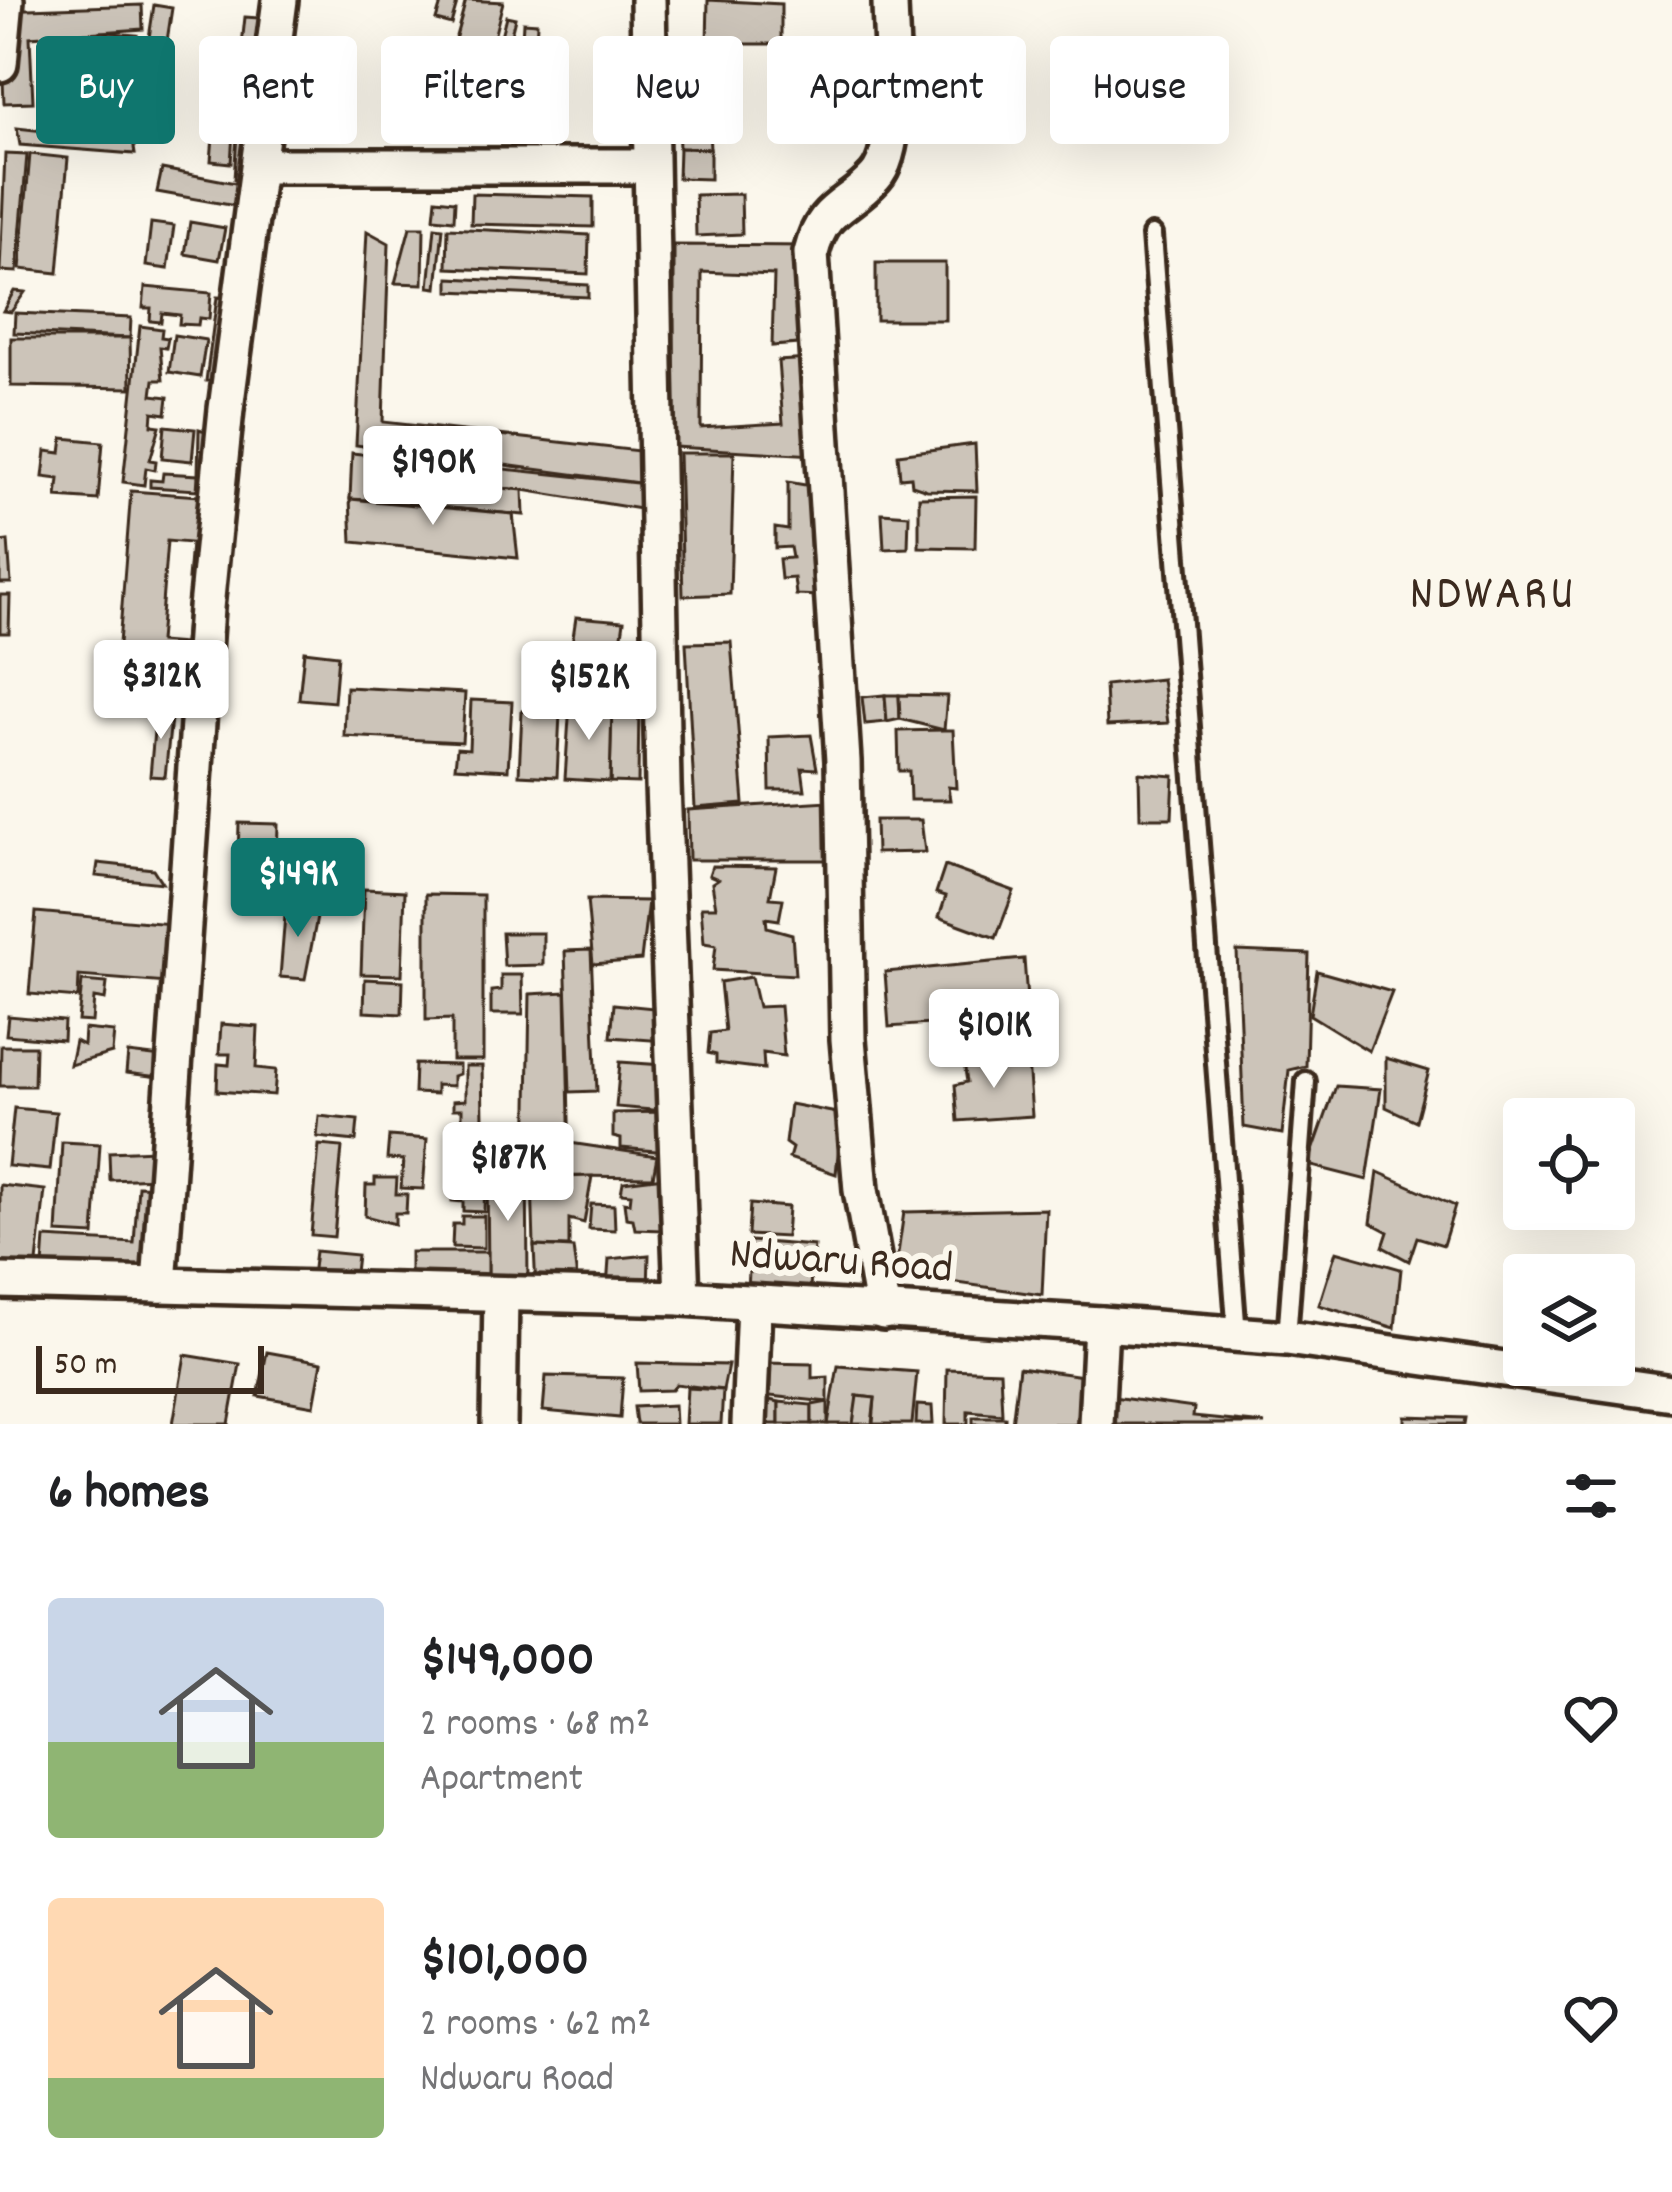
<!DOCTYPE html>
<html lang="en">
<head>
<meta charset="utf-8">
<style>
	:root { --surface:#fff; --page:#f6f6f6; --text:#202124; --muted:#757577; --accent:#0f766e }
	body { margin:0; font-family:Dekko,sans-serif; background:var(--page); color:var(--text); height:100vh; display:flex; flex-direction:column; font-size:45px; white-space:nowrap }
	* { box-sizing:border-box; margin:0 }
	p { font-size:39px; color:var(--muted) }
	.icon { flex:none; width:66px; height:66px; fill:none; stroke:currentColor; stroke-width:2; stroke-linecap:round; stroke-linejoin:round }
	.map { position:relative; height:1424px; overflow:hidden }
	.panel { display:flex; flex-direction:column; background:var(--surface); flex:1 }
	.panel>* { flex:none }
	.banner { position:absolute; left:36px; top:36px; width:1602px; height:108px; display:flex; gap:24px }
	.controls { position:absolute; left:1503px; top:1098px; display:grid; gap:24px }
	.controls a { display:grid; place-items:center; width:132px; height:132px; border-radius:12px; background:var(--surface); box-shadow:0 12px 48px #0002; font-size:60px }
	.scale { position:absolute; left:36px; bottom:30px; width:228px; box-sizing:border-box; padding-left:12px; border:6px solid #3b2a1e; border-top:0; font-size:33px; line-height:42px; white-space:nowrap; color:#3b2a1e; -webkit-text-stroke:9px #fbf7ec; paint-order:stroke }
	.price { position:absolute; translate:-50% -102px; padding:0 27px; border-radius:12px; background:#fff; color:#222; font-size:39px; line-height:78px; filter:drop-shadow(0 3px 6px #0008) }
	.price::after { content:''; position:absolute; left:50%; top:72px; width:36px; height:27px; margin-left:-18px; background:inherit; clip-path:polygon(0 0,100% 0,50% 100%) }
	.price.active { background:var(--accent); color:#fff }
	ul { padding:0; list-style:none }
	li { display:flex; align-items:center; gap:36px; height:300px; padding:0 48px }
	li span { display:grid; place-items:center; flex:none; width:336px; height:240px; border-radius:12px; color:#555 }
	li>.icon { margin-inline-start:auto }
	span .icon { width:144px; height:144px; fill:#fffc; stroke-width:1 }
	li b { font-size:51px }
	h2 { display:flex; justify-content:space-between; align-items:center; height:144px; padding:0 48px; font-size:51px }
	.tag { padding:0 42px; border-radius:12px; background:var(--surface); box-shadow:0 12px 48px #0002; font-size:42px; line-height:108px }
	.tag.active { background:var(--accent); color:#fff }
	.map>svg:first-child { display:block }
	.building { fill:#ccc4b9; stroke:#3b2a1e; stroke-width:3 }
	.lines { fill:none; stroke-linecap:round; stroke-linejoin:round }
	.service-casing { stroke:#3b2a1e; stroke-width:26 }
	.minor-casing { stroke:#3b2a1e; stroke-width:42 }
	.service { stroke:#fbf7ec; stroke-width:16 }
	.minor { stroke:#fbf7ec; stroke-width:33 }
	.labels { text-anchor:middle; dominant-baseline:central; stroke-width:12; stroke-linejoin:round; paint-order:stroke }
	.street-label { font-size:45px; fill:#3b2a1e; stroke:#fbf7ec }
	.neighbourhood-label { font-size:48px; letter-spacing:3px; fill:#3b2a1e; stroke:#fbf7ec }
</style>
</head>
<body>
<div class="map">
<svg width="1672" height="1424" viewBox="0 0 1672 1424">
	<rect width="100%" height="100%" fill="#fbf7ec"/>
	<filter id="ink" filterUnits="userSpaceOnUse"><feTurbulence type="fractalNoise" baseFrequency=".00833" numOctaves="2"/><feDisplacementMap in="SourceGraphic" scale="24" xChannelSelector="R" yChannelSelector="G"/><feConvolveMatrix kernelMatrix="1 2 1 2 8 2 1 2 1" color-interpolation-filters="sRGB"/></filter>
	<g filter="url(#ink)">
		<g class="building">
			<path d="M442,0H458L451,24L436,20Z"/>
			<path d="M466,0L503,2L491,49L455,40Z"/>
			<path d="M708,0L781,4V44H707Z"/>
			<path d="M142,5L143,29L30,37L33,102L4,103L0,10Z"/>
			<path d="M154,5L172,8L153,133L135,130Z"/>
			<path d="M506,16L515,18L508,46L499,44Z"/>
			<path d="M245,17L273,19L258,181L234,179L242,62L247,63L249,46L242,45Z"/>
			<path d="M523,22L537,23L536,41L522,40Z"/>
			<path d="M100,32L137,35L129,133L93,131Z"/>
			<path d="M706,57L707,96L677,98L675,58Z"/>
			<path d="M57,73L95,76L90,131L53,128Z"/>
			<path d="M707,96L710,149L679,148L677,98Z"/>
			<path d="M216,100L235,102L231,163L211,161Z"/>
			<path d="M17,128L133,141L135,154L20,145Z"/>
			<path d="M679,148L710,149V179L678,178Z"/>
			<path d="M5,154L27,155L17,272L0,271Z"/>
			<path d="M30,154L68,158L58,273L20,269Z"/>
			<path d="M162,169L251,186L247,208L157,192Z"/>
			<path d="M472,194L593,197V227L471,224Z"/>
			<path d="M741,194L742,234L696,236L695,195Z"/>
			<path d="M436,199L455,201L454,220L434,218Z"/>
			<path d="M190,222L225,228L219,260L185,254Z"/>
			<path d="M151,223L174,226L168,269L146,266Z"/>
			<path d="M410,227H424L423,284L395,283Z"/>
			<path d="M435,227L443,228L437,288L429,287Z"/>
			<path d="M448,228L589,235L588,274L447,268Z"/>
			<path d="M367,231L389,243L383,422L648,452L646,484L356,445Z"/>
			<path d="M674,245L811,246L810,343L772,346L774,275L702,272L701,428L783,423L778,361L809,359L815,455L674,447Z"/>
			<rect x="876" y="263" width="69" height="57"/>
			<path d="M449,278L588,285V297L449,291Z"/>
			<path d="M145,287L211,293L209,319L199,318L198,325L179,324L180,315L162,313L161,322L150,321L151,308H143Z"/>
			<path d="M14,291L25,292L11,312L3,311Z"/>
			<path d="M217,297L233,298L222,383L206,381Z"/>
			<path d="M15,313L131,318L130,338L14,333Z"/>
			<path d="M140,326L162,329L161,337L168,338L166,348L160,347L163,380H154L152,395L168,397L166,414L153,412L152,425L160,426L150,460L156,461L155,470L146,468L144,485L123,482Z"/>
			<path d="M174,335L206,340L200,377L169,372Z"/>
			<path d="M11,338H130L131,388L11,386Z"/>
			<path d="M165,426L195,429L192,461L162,458Z"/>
			<path d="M199,429L215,434L213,482L198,475Z"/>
			<path d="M63,438L103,442L98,500L57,497L59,479L43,477L46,451L61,453Z"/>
			<path d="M975,444L977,491L927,490L912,485L911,477L900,478L898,454Z"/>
			<path d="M352,453L646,484V510L523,490L374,477L369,500L350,499Z"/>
			<path d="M679,453H734L730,594L683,596Z"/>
			<path d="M163,473L198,475L197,490L150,487V480L162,481Z"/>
			<path d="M374,477L523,490L524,515L369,500Z"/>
			<path d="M788,482L811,486L821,596L796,595L794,578L781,579L779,559L792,558L790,547L775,548V528L788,530Z"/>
			<path d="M131,491L213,497L195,578L188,579L191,543L167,541L159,642L184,644L187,607L206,608L200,688L116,682Z"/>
			<path d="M976,496L975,548L919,547V497Z"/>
			<path d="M350,499L513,514L518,558L352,542Z"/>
			<path d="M882,513L909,515L908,548L884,549Z"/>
			<path d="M8,541L11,583H0V542Z"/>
			<path d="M0,595H10L9,633H0Z"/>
			<path d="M576,617L624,621L618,663L570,657Z"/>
			<path d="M731,642L744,804L695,808L686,643Z"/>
			<path d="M304,651L338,655L334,702L299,699Z"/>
			<path d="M1162,679L1168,723L1107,726L1105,685Z"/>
			<path d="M346,687L465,693L462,742L344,736Z"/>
			<path d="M885,695L887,722L865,724L862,697Z"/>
			<path d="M885,695H899L900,719L887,722Z"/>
			<path d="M899,695L947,696L944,730L900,719Z"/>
			<path d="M471,700L512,702L508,770L455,767L457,748L469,749Z"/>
			<path d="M612,700H639L638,783L610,782Z"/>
			<path d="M570,703L612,706L610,782L565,779Z"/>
			<path d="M156,708L172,709L165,777L150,776Z"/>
			<path d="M522,711L560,713L557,777L519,775Z"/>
			<path d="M944,730H953L956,788L948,787L950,800H910L909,771H899L898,731Z"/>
			<path d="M811,735L817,769L802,768L805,790H770L769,737Z"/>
			<path d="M1139,773L1174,776L1172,818H1140Z"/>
			<path d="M828,801L833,860H689L688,810Z"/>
			<path d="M875,820H921L925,852L876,853Z"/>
			<path d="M239,823L278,824L277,858L238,857Z"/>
			<path d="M98,863L153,869L162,883L96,876Z"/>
			<path d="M712,866L776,867L770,898L783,899L779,920L766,918L767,927L792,934L795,975L713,970L716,945L704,943L701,907H716L712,883L718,879L709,875Z"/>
			<path d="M945,866L1014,891L996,938L939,917L946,896L936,893Z"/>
			<path d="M364,889L405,891L402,975L361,974Z"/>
			<path d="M426,894L483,895V1060H452V1019L426,1020Z"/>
			<path d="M587,900L648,901L641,960L593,964Z"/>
			<path d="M286,903L319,907L305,979L280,977Z"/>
			<path d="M36,912L172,924L167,983L79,976L78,998L29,994Z"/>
			<path d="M502,933H543V965L504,966Z"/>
			<path d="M591,950L597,1091L570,1092L565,951Z"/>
			<path d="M1237,951L1309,954L1306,1066L1289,1070L1282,1134L1244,1127Z"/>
			<path d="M1024,959L1031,1054L971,1059L973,1021L889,1027L885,972Z"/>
			<path d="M1317,971L1392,992L1369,1051L1310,1015Z"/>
			<path d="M501,975H522L523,1014H491V991L501,990Z"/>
			<path d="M751,977L758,1007L780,1006L784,1056L763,1053L764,1069L716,1063V1055L708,1053L710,1033L725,1031L720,982Z"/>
			<path d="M365,979L403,981L402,1014L364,1012Z"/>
			<path d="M82,981L107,983L105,1000L94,998L92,1022L78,1021Z"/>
			<path d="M566,992L570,1161L527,1165L530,994Z"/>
			<path d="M614,1004L664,1009V1041L611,1037Z"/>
			<path d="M8,1016L64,1021L63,1040L6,1035Z"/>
			<path d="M221,1024L258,1027L256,1068L276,1070L274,1095L217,1091L218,1064L229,1065L230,1054H219Z"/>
			<path d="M84,1029L114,1032L112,1053L70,1065L75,1041L83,1045Z"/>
			<path d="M1,1046H35L34,1086H0Z"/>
			<path d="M128,1053L162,1057L159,1077L126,1073Z"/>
			<path d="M1386,1058L1429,1071L1416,1121L1386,1107Z"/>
			<path d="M1028,1061L1032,1116L958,1121L955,1085L967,1082L964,1063Z"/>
			<path d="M620,1062L663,1065L664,1111L616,1107Z"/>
			<path d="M415,1064L459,1065V1074L453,1076V1086L436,1085V1094L414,1093Z"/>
			<path d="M465,1066H482L484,1174L458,1175L457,1150H451V1127H462V1109H453V1101L465,1100Z"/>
			<path d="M1336,1086L1381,1089L1367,1180L1308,1165Z"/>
			<path d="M790,1104L842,1114L836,1174L789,1158L792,1148L785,1143Z"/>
			<path d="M14,1108L56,1112L50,1170L8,1166Z"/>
			<path d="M670,1112L668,1152L621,1148V1139L613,1137V1113Z"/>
			<path d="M319,1116L358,1120L356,1141L317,1137Z"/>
			<path d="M389,1136L427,1139L423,1189L401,1188L403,1160L387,1159Z"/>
			<path d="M62,1142L100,1144L94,1235L57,1233Z"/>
			<path d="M570,1143L657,1156L653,1177L570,1176Z"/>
			<path d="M319,1145L342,1147L334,1237L311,1235Z"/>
			<path d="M155,1150L157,1178L110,1180L109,1152Z"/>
			<path d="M487,1165H527L528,1283H488Z"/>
			<path d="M1378,1172L1455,1206L1443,1245L1417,1237L1409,1261L1383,1247L1388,1232L1371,1223Z"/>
			<path d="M452,1176L485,1177L484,1212L463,1211V1202L452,1201Z"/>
			<path d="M592,1176L584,1223L569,1219V1247L534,1246L532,1178Z"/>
			<path d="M664,1177L662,1230L635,1229L633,1219L626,1218L624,1202L630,1203L631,1194L621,1193L623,1182Z"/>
			<path d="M375,1178H397L396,1194H407L406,1213H395V1224L365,1216L366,1185H375Z"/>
			<path d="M0,1185L45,1190L35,1281L0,1277Z"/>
			<path d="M138,1186L158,1187L152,1286L42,1280L45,1238L134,1243Z"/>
			<path d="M591,1204L614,1205L615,1230L589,1229Z"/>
			<path d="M750,1204L788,1207L786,1237L748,1235Z"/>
			<path d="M1046,1209L1042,1295L895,1274L904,1212Z"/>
			<path d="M462,1216H484V1248L452,1247L453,1224H462Z"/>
			<path d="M750,1241L814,1246L809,1297L748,1295Z"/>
			<path d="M534,1246L573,1248L578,1287L536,1290Z"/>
			<path d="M315,1251L357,1255L354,1281L312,1277Z"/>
			<path d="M1336,1251L1401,1269L1395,1328L1319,1305Z"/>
			<rect x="410" y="1252" width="78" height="31"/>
			<path d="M649,1255L648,1291L607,1288L609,1259Z"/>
			<path d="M267,1352L322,1362L314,1406L258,1396Z"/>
			<path d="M185,1355L240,1364L229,1424H173Z"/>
			<path d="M637,1363L728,1365L723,1390L676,1384L672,1390L639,1391Z"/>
			<path d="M763,1363L812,1364V1378L828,1377V1402L760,1395Z"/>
			<path d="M838,1366L917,1372L912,1424H873L875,1398L857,1396L855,1424H828Z"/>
			<path d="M1019,1367L1083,1376L1082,1424H1012Z"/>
			<path d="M947,1369L1000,1371L1002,1414L968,1411V1424H946Z"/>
			<path d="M546,1376L623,1378L620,1418L543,1411Z"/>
			<path d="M687,1388L723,1390L721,1424H685Z"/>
			<path d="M857,1396L875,1398L872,1424H853Z"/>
			<path d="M756,1397L779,1402V1424H755Z"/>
			<path d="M1113,1397L1194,1408L1193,1417L1265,1424H1111Z"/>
			<path d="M779,1402L812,1405V1424H779Z"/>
			<path d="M828,1402V1424H812V1405Z"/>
			<path d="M674,1405L675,1424H636L634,1407Z"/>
			<path d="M917,1405L932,1406L933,1424H916Z"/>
			<path d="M1405,1416L1465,1418L1464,1424H1405Z"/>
			<rect x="973" y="1417" width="32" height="7"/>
		</g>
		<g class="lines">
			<g class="service-casing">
				<g id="service">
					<path d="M1152,235L1237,1335"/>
					<path d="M1287,1338L1306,1081"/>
				</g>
			</g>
			<g class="minor-casing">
				<g id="minor">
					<path d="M648,0L663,785L682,1298"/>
					<path d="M0,64L6,0"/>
					<path d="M262,166H650"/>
					<path d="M0,1281L682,1298L1101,1324L1287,1338L1672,1393"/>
					<path d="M159,1285L206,608L226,409L280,0"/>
					<path d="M883,1312L861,1190L848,1039L843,761L811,253C823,205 846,209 875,177C903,147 890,41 890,0"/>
					<path d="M499,1424L501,1295"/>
					<path d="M749,1424L754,1305"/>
					<path d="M1096,1424L1101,1324"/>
				</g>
			</g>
			<use href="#service" class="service"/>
			<use href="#minor" class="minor"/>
		</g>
	</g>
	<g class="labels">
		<g class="street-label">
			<text transform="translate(841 1264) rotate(4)">Ndwaru Road</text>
		</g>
		<g class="neighbourhood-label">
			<text x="1493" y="597">NDWARU</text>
		</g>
	</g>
</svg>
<div class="controls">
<a><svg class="icon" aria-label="locate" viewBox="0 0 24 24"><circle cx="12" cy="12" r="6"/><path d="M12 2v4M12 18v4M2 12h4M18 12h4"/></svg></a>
<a><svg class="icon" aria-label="layers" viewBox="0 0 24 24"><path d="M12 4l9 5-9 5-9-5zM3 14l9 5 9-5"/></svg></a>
</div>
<div class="scale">50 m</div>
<b class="price" style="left:433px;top:528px">$190K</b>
<b class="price" style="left:161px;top:742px">$312K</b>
<b class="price" style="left:589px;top:743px">$152K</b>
<b class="price active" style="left:298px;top:940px">$149K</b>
<b class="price" style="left:994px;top:1091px">$101K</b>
<b class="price" style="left:508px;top:1224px">$187K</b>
<div class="banner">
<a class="tag active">Buy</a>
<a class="tag">Rent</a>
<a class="tag">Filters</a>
<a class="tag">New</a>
<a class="tag">Apartment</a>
<a class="tag">House</a>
</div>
</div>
<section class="panel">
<h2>6 homes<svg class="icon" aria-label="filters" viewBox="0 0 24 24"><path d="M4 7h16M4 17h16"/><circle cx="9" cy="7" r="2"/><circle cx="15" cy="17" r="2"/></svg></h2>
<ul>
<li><span style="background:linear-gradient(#c9d6e8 60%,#8fb573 0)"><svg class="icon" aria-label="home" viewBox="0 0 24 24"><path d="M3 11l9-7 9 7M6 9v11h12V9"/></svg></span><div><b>$149,000</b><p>2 rooms · 68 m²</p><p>Apartment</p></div><svg class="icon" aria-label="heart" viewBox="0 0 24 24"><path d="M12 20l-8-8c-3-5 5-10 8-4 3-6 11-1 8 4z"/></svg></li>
<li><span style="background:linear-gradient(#ffd9b3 75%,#8fb573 0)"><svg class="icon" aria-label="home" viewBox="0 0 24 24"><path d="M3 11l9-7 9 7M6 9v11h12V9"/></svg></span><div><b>$101,000</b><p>2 rooms · 62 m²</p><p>Ndwaru Road</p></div><svg class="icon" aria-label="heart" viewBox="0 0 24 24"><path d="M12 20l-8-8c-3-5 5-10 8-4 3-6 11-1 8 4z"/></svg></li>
</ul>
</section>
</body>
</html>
